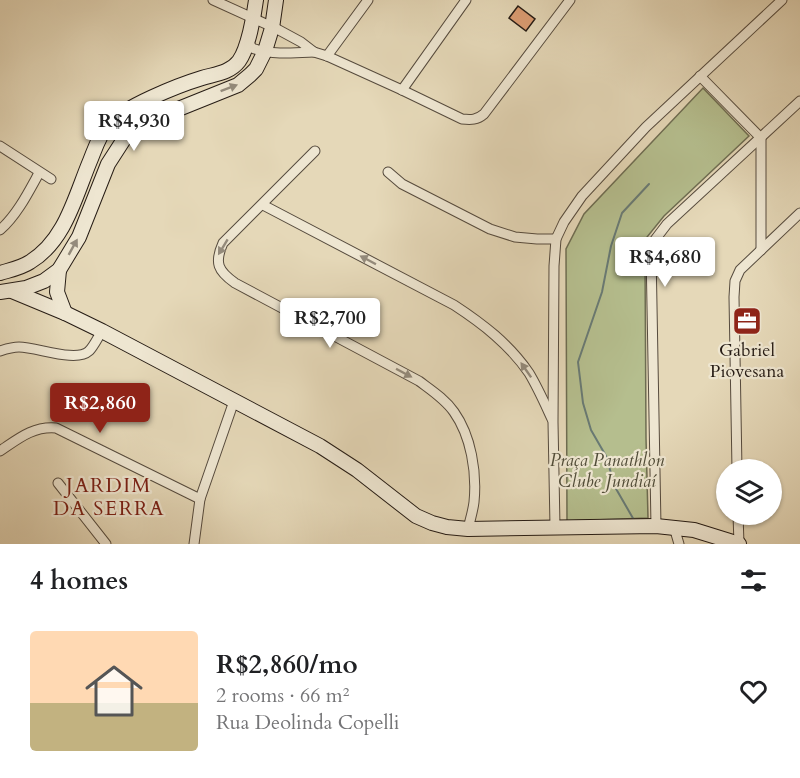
<!DOCTYPE html>
<html lang="en">
<head>
<meta charset="utf-8">
<style>
	:root { --surface:#fff; --page:#f6f6f6; --text:#202124; --muted:#757577; --line:#e0e0e0; --accent:#8f2418 }
	body { margin:0; font-family:Cardo,serif; background:var(--page); color:var(--text); height:100vh; display:flex; flex-direction:column; font-size:22px; white-space:nowrap }
	* { box-sizing:border-box; margin:0 }
	p { font-size:20px; color:var(--muted) }
	.icon { flex:none; width:33px; height:33px; fill:none; stroke:currentColor; stroke-width:2; stroke-linecap:round; stroke-linejoin:round }
	.map { position:relative; height:544px; overflow:hidden }
	.sheet { display:flex; flex-direction:column; background:var(--surface); flex:1 }
	.sheet>* { flex:none }
	.fabs { position:absolute; left:716px; top:459px; display:grid; gap:12px }
	.fabs a { display:grid; place-items:center; width:66px; height:66px; border-radius:50%; background:var(--surface); box-shadow:0 2px 4px #0004; font-size:30px }
	.price { position:absolute; translate:-50% -51px; padding:0 14px; border-radius:6px; background:#fff; color:#222; font-size:20px; line-height:39px; filter:drop-shadow(0 2px 3px #0008) }
	.price::after { content:''; position:absolute; left:50%; top:36px; width:18px; height:14px; margin-left:-9px; background:inherit; clip-path:polygon(0 0,100% 0,50% 100%) }
	.price.active { background:var(--accent); color:#fff }
	ul { padding:0; list-style:none }
	li { display:flex; align-items:center; gap:18px; height:150px; padding:0 30px }
	li+li { border-top:2px solid var(--line) }
	li span { display:grid; place-items:center; flex:none; width:168px; height:120px; border-radius:6px; color:#555 }
	li>.icon { margin-inline-start:auto }
	span .icon { width:72px; height:72px; fill:#fffc; stroke-width:1 }
	li b { font-size:26px }
	h2 { display:flex; justify-content:space-between; align-items:center; height:72px; padding:0 30px; font-size:26px }
	.map>svg:first-child { display:block }
	.green { fill:#b5be8e; stroke:#6e6d52; stroke-width:1.5 }
	.lines { fill:none; stroke-linecap:round; stroke-linejoin:round }
	.stream { stroke:#697a74; stroke-width:2 }
	.building { fill:#dc9d73; stroke:#261c15; stroke-width:1.5 }
	.street-casing { stroke:#564b3e; stroke-width:11 }
	.secondary-casing { stroke:#261c15; stroke-width:16 }
	.street { stroke:#eee6d1; stroke-width:9 }
	.secondary { stroke:#eee6d1; stroke-width:14 }
	.oneway { fill:#948b7c }
	.labels { text-anchor:middle; dominant-baseline:central; stroke-width:4.5; stroke-linejoin:round; paint-order:stroke }
	.poi-label { font-size:18px; fill:#261c15; stroke:#eee6d1 }
	.park-label { font-size:18px; font-style:italic; fill:#514d39; stroke:#eee6d1 }
	.neighbourhood-label { font-size:20px; letter-spacing:1.5px; fill:#7a1f14; stroke:#eee6d1 }
</style>
</head>
<body>
<div class="map">
<svg width="800" height="544" viewBox="0 0 800 544">
	<rect width="100%" height="100%" fill="#e5d8b8"/>
	<filter id="stains"><feTurbulence type="fractalNoise" baseFrequency=".00333" numOctaves="4"/><feColorMatrix values="0 0 0 0 .2 0 0 0 0 .09 0 0 0 0 .02 0 0 0 .5 -.17"/></filter>
	<radialGradient id="worn" r=".72"><stop offset=".6" stop-color="#630" stop-opacity="0"/><stop offset="1" stop-color="#630" stop-opacity=".3"/></radialGradient>
	<path class="green" d="M703,88L749,136L664,216L647,237L645,257L646,438L648,518L567,521L566,249L584,214Z"/>
	<g class="lines">
		<path class="stream" d="M634,520L615,487L606,456L591,430L583,403L578,362L602,292L611,246L622,213L649,184"/>
	</g>
	<path class="building" d="M518,6L535,19L526,31L509,18Z"/>
	<g class="lines">
		<g class="street-casing">
			<g id="street">
				<path d="M213,0L277,29L301,42L314,52L327,56L402,90L462,119C471,120 477,120 484,114L570,0"/>
				<path d="M247,40L252,48C271,55 294,53 314,52"/>
				<path d="M327,56L368,0"/>
				<path d="M700,76L761,138V250"/>
				<path d="M402,90L466,0"/>
				<path d="M0,146L51,179"/>
				<path d="M315,151L223,243C214,263 218,271 235,283L419,381C431,390 445,399 454,412C471,436 477,472 474,502C473,511 470,520 468,529"/>
				<path d="M388,172L402,184L490,229L515,237L537,239H556"/>
				<path d="M263,205L454,305C483,324 509,344 529,373C538,388 545,404 552,419"/>
				<path d="M0,230C17,215 28,193 39,173"/>
				<path d="M0,351C6,349 12,347 19,347C37,347 76,363 89,351C94,346 98,337 102,331"/>
				<path d="M0,451C18,439 33,426 56,428L200,499"/>
				<path d="M737,470L734,297L735,281L740,270L800,213"/>
				<path d="M58,483L106,544"/>
				<path d="M738,514L739,544"/>
				<path d="M656,526L651,251L654,241L667,224L800,101"/>
				<path d="M555,527L553,422L554,266L556,239L564,222L582,196L646,127L782,0"/>
				<path d="M674,527L679,544"/>
				<path d="M194,544L200,499L234,401"/>
			</g>
		</g>
		<g class="secondary-casing">
			<g id="secondary">
				<path d="M59,270L57,292L65,313"/>
				<path d="M0,273C10,270 21,268 30,262C65,241 75,197 90,161C95,149 99,135 108,125C123,107 179,85 202,78C215,74 230,73 239,61C248,49 254,16 256,0"/>
				<path d="M12,291L65,313L102,331L320,446L357,470L416,516L432,523L447,527L468,529L656,526L694,530L739,544"/>
				<path d="M0,292L26,288L44,281L59,270L79,237L108,164L128,133L151,120L238,85L250,75L256,69L265,51L272,28L276,0"/>
			</g>
		</g>
		<use href="#street" class="street"/>
		<use href="#secondary" class="secondary"/>
	</g>
	<defs><path id="oneway-solid" d="M-6-.8H1V-3.2L6.5 0L1 3.2V.8H-6Z" transform="scale(1.5)"/></defs>
	<g class="oneway">
		<use href="#oneway-solid" transform="translate(229 88) rotate(-21)"/>
		<use href="#oneway-solid" transform="translate(73 247) rotate(-61)"/>
		<use href="#oneway-solid" transform="translate(223 247) rotate(121)"/>
		<use href="#oneway-solid" transform="translate(368 260) rotate(-152)"/>
		<use href="#oneway-solid" transform="translate(526 370) rotate(-125)"/>
		<use href="#oneway-solid" transform="translate(404 373) rotate(28)"/>
	</g>
	<defs>
		<g id="office-square" transform="scale(1.5)"><rect x="-9" y="-9" width="18" height="18" rx="4" fill="#8f2418" stroke="#eee6d1"/><path d="M-6-3h4V-5.5h4V-3h4V5H-6ZM-1-4.5V-3h2v-1.5ZM-6 0V1H6V0Z" fill="#fff"/></g>
	</defs>
	<g fill-rule="evenodd">
		<use href="#office-square" x="747" y="321"/>
	</g>
	<g class="labels">
		<g class="poi-label">
			<text x="747" y="350">Gabriel<tspan x="747" dy="21">Piovesana</tspan></text>
		</g>
		<g class="park-label">
			<text x="607" y="460">Praça Panathlon<tspan x="607" dy="21">Clube Jundiaí</tspan></text>
		</g>
		<g class="neighbourhood-label">
			<text x="109" y="485">JARDIM<tspan x="109" dy="23">DA SERRA</tspan></text>
		</g>
	</g>
	<rect width="100%" height="100%" filter="url(#stains)"/>
	<rect width="100%" height="100%" fill="url(#worn)"/>
</svg>
<div class="fabs">
<a><svg class="icon" aria-label="layers" viewBox="0 0 24 24"><path d="M12 4l9 5-9 5-9-5zM3 14l9 5 9-5"/></svg></a>
</div>
<b class="price" style="left:134px;top:152px">R$4,930</b>
<b class="price" style="left:665px;top:288px">R$4,680</b>
<b class="price" style="left:330px;top:349px">R$2,700</b>
<b class="price active" style="left:100px;top:434px">R$2,860</b>
</div>
<section class="sheet">
<h2>4 homes<svg class="icon" aria-label="filters" viewBox="0 0 24 24"><path d="M4 7h16M4 17h16"/><circle cx="9" cy="7" r="2"/><circle cx="15" cy="17" r="2"/></svg></h2>
<ul>
<li><span style="background:linear-gradient(#ffd9b3 60%,#c2b280 0)"><svg class="icon" aria-label="home" viewBox="0 0 24 24"><path d="M3 11l9-7 9 7M6 9v11h12V9"/></svg></span><div><b>R$2,860/mo</b><p>2 rooms · 66 m²</p><p>Rua Deolinda Copelli</p></div><svg class="icon" aria-label="heart" viewBox="0 0 24 24"><path d="M12 20l-8-8c-3-5 5-10 8-4 3-6 11-1 8 4z"/></svg></li>
</ul>
</section>
</body>
</html>
